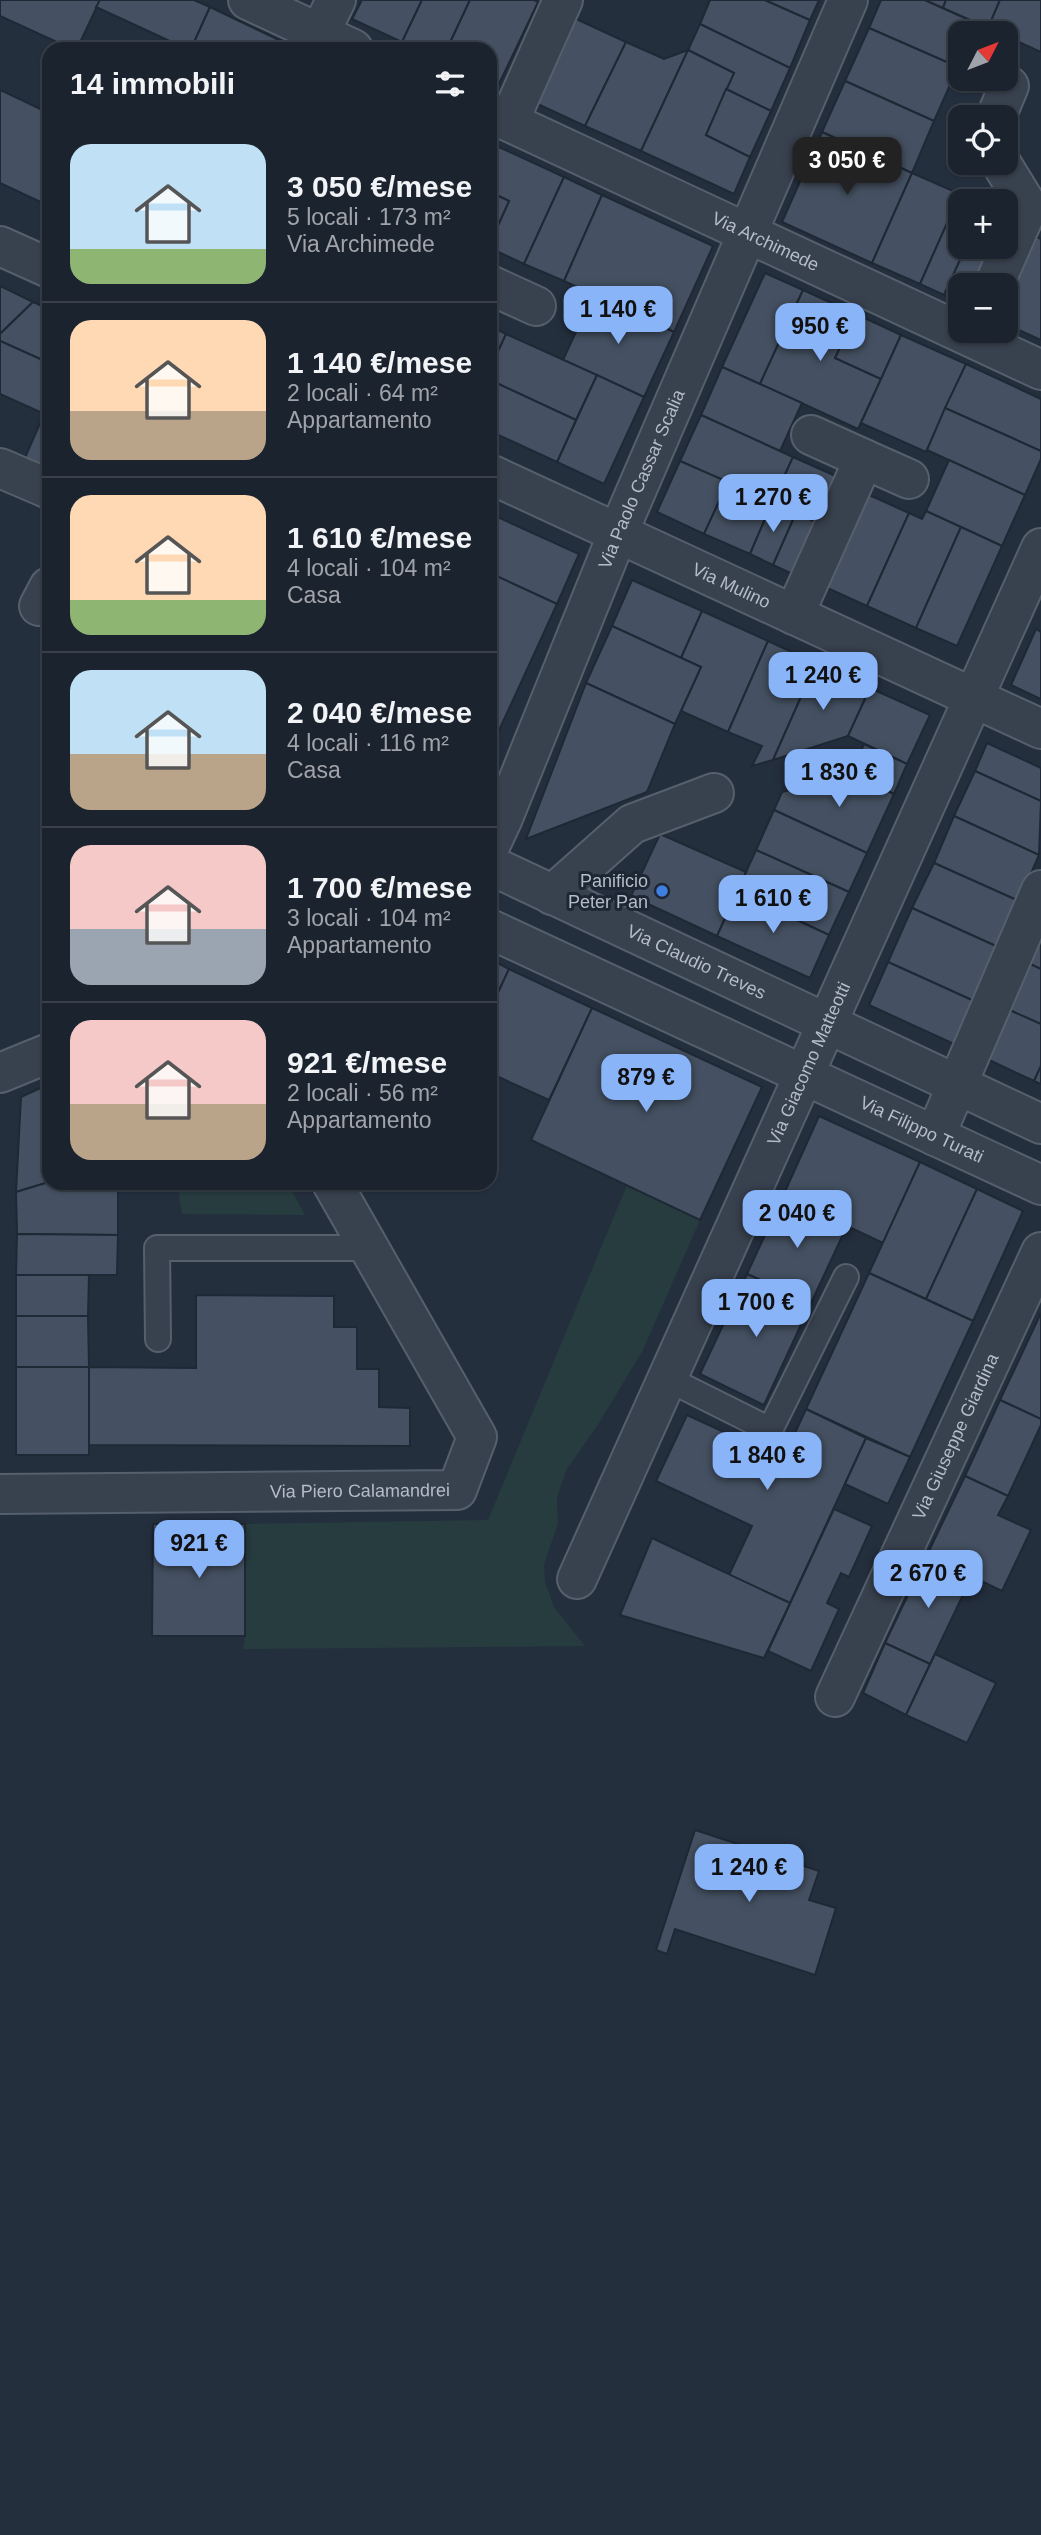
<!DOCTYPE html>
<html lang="it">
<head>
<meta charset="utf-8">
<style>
	:root { --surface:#1b232e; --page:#282f3a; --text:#f1f3f6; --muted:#a0a4aa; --line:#39404a; --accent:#8ab4f8 }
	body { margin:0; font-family:Arial,sans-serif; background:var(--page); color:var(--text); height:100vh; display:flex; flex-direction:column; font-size:26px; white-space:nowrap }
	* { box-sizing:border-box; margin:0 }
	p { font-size:23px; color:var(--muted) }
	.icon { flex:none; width:38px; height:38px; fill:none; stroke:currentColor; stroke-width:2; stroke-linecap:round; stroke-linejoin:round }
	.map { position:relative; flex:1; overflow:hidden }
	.sheet { position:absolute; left:42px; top:42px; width:455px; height:1148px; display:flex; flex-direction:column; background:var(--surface); border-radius:21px; box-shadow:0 2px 5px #0004,0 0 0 2px var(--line) }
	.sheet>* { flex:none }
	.needle { width:46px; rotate:48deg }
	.tools { position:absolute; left:948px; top:21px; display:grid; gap:14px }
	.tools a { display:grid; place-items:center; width:70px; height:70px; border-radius:14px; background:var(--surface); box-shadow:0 2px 5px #0004,0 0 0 2px var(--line); font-size:35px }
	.price { position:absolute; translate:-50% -60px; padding:0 16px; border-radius:14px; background:var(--accent); color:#111; font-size:23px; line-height:46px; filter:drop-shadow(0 2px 4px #0008) }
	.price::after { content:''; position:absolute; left:50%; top:42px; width:21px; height:16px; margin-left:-10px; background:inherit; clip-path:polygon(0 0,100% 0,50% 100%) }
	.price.active { background:#222; color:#fff }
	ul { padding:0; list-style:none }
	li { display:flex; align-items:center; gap:21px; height:175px; padding:0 28px }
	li+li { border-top:2px solid var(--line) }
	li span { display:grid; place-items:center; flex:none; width:196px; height:140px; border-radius:21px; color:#555 }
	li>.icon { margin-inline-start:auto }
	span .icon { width:84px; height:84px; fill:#fffc; stroke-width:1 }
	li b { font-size:30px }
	h2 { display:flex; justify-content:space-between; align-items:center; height:84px; padding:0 28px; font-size:30px }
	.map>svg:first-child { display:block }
	.green { fill:#263c3f }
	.building { fill:#455162; stroke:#1f2835; stroke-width:2 }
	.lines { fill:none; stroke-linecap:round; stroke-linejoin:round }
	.service-casing { stroke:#565f6c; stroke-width:28 }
	.minor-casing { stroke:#565f6c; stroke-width:42 }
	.tertiary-casing { stroke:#565f6c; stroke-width:42 }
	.service { stroke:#38414e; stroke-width:24 }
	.minor { stroke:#38414e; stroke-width:38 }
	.tertiary { stroke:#38414e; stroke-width:38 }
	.shop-dot { fill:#3f7fe0; stroke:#1d2633; stroke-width:2.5 }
	.labels { text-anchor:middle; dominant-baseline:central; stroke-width:6; stroke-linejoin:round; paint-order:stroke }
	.street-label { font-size:18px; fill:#b4bcc9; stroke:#1d2633 }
	.poi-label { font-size:18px; fill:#b4bcc9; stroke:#1d2633; text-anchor:end }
</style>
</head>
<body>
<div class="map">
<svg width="1041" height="2535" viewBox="0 0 1041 2535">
	<rect width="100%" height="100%" fill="#242f3e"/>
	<g class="green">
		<path d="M177,1183H287L305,1215L182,1214Z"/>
		<path d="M627,1185L700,1220L643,1350L599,1423L567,1469L557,1497L558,1524L544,1564L545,1582L554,1607L585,1646L243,1649L245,1636V1524L488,1520Z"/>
	</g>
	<g class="building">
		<path d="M0,0H100L77,49H72L0,16Z"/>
		<path d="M100,0H194L210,7L191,49H187L96,7Z"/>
		<path d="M362,0H422L402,42L352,19Z"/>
		<path d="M422,0H470L447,49H418L402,42Z"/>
		<path d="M470,0H534L538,2L498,86L490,82V49H447Z"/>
		<path d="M710,0H765L810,20L790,68L700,24Z"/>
		<path d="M765,0H819L810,20Z"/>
		<path d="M881,0H925L978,24L974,33H961V62L958,67L869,28Z"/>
		<path d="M925,0H946L943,8Z"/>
		<path d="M946,0H1000L988,28L943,8Z"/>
		<path d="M1000,0H1041V52L1006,36V33H999L988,28Z"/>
		<path d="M210,7L283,42L280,49H191Z"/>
		<path d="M572,17L626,42L585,126L529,100Z"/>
		<path d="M700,24L790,68L771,111L726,89L734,73L688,50Z"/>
		<path d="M869,28L958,67L934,121L845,81Z"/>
		<path d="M626,42L664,59L688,50L641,151L585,126Z"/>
		<path d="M688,50L734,73L706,135L750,157L734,194L641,151Z"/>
		<path d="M845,81L934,121L912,173L822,132Z"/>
		<path d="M726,89L771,111L750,157L706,135Z"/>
		<path d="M0,90L49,113V206L0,183Z"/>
		<path d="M822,132L912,173L872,263L782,222Z"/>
		<path d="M490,143L564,177L524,264L490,248V243L509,201L490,192Z"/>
		<path d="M912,173L960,194L920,284L872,263Z"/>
		<path d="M564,177L602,195L564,281L524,264Z"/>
		<path d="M490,192L509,201L490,243Z"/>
		<path d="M960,194L976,201H961V247H966L944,295L920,284Z"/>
		<path d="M602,195L713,246L674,332L564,281Z"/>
		<path d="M1033,235L1041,239V340L1006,324V296Z"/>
		<path d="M966,247H998L981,285H961V302L944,295Z"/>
		<path d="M765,273L803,290L760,384L722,367Z"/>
		<path d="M0,286L33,302L0,334Z"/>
		<path d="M803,290L856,314L835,358L881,379L858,429L760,384Z"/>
		<path d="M593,295L674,332L644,397L563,360Z"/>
		<path d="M33,302L49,309V363L0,341V334Z"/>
		<path d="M856,314L901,335L881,379L835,358Z"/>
		<path d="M490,326L506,334L490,369Z"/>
		<path d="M506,334L597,375L576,420L490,380V369Z"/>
		<path d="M901,335L966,364L926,452L861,423Z"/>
		<path d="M0,341L49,363V416L0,394Z"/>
		<path d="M966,364L1041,399V451L945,408Z"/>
		<path d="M722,367L802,403L780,451L701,415Z"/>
		<path d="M597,375L644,397L604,484L557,462Z"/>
		<path d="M490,380L576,420L557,462L490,431Z"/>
		<path d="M945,408L1041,451V459L1025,495L927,450Z"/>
		<path d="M44,414L49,416V472L24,460Z"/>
		<path d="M701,415L793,457L772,503L680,461Z"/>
		<path d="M793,457L840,478L820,524L772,503Z"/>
		<path d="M949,460L1025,495L1002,546L926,511Z"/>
		<path d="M680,461L728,482L704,534L657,512Z"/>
		<path d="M728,482L772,503L750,554L704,534Z"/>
		<path d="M867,494L909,513L867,606L825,587Z"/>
		<path d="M772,503L796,513L773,565L750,554Z"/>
		<path d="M926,511L961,527L916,628L867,606L909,513L922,519Z"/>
		<path d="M796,513L820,524L797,576L773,565Z"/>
		<path d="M493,515L579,554L557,604L490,573V522Z"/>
		<path d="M961,527L1002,546L957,646L916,628Z"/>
		<path d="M490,573L557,604L490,750Z"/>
		<path d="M632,580L702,611L681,658L612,626Z"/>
		<path d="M702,611L768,641L728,732L681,711L701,667L681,658Z"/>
		<path d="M612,626L701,667L675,724L586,683Z"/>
		<path d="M1036,629L1041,632V699L1011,685Z"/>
		<path d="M768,641L816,663L773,760L752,766L762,746L728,732Z"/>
		<path d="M816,663L870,688L848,736L773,760Z"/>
		<path d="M586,683L675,724L647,792L526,839Z"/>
		<path d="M870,688L930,715L907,764L848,736Z"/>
		<path d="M987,743L1041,768V801L975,771Z"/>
		<path d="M864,744L907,764L894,794L851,774Z"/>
		<path d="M975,771L1041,801L1039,855L954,816Z"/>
		<path d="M851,774L894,794L867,853L774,810L782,792Z"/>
		<path d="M774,810L867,853L849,892L756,850Z"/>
		<path d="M954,816L1039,855L1019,901L934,863Z"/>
		<path d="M660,834L746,872L717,936L631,896Z"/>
		<path d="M756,850L849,892L829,935L737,892Z"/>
		<path d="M934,863L1019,901L998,947L912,908Z"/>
		<path d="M737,892L829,935L810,978L717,936Z"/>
		<path d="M912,908L998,947L974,1001L888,962Z"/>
		<path d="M1041,934V969L1028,963Z"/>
		<path d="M490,959L509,969L490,1010Z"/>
		<path d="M888,962L974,1001L954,1044L869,1005Z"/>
		<path d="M1028,963L1041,969V1024L1007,1009Z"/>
		<path d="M509,969L592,1008L549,1100L490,1073V1010Z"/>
		<path d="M592,1008L762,1087L700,1220L531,1140Z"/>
		<path d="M1007,1009L1041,1024V1066L1034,1081L985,1058Z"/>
		<path d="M1041,1066V1084L1034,1081Z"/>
		<path d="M49,1084V1182L16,1192L21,1097Z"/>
		<path d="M819,1116L920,1162L883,1243L783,1196Z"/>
		<path d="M920,1162L977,1189L926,1299L869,1273Z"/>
		<path d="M49,1182L118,1183V1235L17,1234L16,1192Z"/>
		<path d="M977,1189L1023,1211L973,1321L926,1299Z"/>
		<path d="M783,1196L847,1226L811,1303L747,1274Z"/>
		<path d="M17,1234L118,1235L117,1275H16Z"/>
		<path d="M869,1273L973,1321L910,1457L806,1409Z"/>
		<path d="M747,1274L811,1303L764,1405L700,1374Z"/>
		<path d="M16,1275H89L88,1316H16Z"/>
		<path d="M196,1295L334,1296V1327H357V1369H379V1407L410,1408V1446L88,1445L89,1367L196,1368Z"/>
		<path d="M1041,1313V1419L1000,1400Z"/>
		<path d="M16,1316H88L89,1367H16Z"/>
		<rect x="16" y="1367" width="73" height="88"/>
		<path d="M1000,1400L1041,1419V1425L1008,1496L965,1476Z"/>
		<path d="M806,1409L866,1438L790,1603L729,1575L752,1526L656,1481L687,1415L783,1459Z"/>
		<path d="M866,1438L910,1457L888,1504L845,1484Z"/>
		<path d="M965,1476L1008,1496L998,1515L1031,1530L1002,1591L927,1555Z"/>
		<path d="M834,1509L872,1526L849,1577L841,1573L827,1603L839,1609L811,1671L768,1651Z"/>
		<path d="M153,1524H245V1636H152Z"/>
		<path d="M652,1538L790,1603L764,1658L620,1615Z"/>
		<path d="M927,1555L972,1576L930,1664L885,1643Z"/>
		<path d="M885,1643L930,1664L906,1715L863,1693Z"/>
		<path d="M935,1654L996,1683L967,1743L906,1715Z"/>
		<path d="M695,1830L819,1871L809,1900L836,1908L815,1975L675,1929L667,1954L656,1950Z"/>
	</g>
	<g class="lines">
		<g class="service-casing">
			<g id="service">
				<path d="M158,1339L157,1248H368"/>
				<path d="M668,1379L770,1430L846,1277"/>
			</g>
		</g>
		<g class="minor-casing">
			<g id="minor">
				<path d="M248,0L353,49"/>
				<path d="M312,49L336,0"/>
				<path id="s1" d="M490,113L1041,370"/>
				<path d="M996,117L1009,86"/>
				<path d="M509,121L563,0"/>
				<path d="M0,246L49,268"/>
				<path d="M490,285L536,306"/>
				<path d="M994,285L1028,207L1001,163"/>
				<path d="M811,435L864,459"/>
				<path d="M0,468L49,489"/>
				<path id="s2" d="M490,474L1041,729"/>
				<path d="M39,606L49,587"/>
				<path d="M794,615L864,459L909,479"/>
				<path d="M552,895L632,824L714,793"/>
				<path d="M935,1136L1041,890"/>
				<path id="s3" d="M0,1494L457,1490L477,1437L332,1183"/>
				<path id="s4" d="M577,1579L1041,548"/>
				<path id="s5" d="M835,1697L1041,1252"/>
			</g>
		</g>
		<g class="tertiary-casing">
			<g id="tertiary">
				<path id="s6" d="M490,846L503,818L618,533L848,0"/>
				<path id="s7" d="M490,865L1041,1124"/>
				<path id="s8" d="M490,929L1041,1185"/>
				<path d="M0,1073L49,1053"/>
			</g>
		</g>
		<use href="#service" class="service"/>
		<use href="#minor" class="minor"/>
		<use href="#tertiary" class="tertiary"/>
	</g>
	<circle class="shop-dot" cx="662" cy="891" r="7"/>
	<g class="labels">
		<g class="street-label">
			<text stroke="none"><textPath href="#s1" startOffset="304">Via Archimede</textPath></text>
			<text stroke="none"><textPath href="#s6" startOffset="397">Via Paolo Cassar Scalia</textPath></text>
			<text stroke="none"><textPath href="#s2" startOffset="266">Via Mulino</textPath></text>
			<text stroke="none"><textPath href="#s7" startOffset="228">Via Claudio Treves</textPath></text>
			<text stroke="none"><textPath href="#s4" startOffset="565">Via Giacomo Matteotti</textPath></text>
			<text stroke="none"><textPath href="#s8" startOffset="476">Via Filippo Turati</textPath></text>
			<text stroke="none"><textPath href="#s5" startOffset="287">Via Giuseppe Giardina</textPath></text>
			<text stroke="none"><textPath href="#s3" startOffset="360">Via Piero Calamandrei</textPath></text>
		</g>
		<g class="poi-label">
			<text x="648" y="881">Panificio<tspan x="648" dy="21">Peter Pan</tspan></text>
		</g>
	</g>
</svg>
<div class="tools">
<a><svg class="needle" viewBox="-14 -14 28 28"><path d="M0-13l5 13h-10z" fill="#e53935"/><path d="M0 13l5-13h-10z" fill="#a0a4aa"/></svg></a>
<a><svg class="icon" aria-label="locate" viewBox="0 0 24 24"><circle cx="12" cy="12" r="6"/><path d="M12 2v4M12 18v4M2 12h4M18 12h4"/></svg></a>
<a>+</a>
<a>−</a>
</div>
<b class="price active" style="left:847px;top:197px">3 050 €</b>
<b class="price" style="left:618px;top:346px">1 140 €</b>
<b class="price" style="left:820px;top:363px">950 €</b>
<b class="price" style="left:773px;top:534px">1 270 €</b>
<b class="price" style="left:823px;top:712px">1 240 €</b>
<b class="price" style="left:839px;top:809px">1 830 €</b>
<b class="price" style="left:773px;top:935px">1 610 €</b>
<b class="price" style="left:646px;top:1114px">879 €</b>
<b class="price" style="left:797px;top:1250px">2 040 €</b>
<b class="price" style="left:756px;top:1339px">1 700 €</b>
<b class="price" style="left:767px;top:1492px">1 840 €</b>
<b class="price" style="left:199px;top:1580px">921 €</b>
<b class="price" style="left:928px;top:1610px">2 670 €</b>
<b class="price" style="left:749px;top:1904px">1 240 €</b>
<section class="sheet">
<h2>14 immobili<svg class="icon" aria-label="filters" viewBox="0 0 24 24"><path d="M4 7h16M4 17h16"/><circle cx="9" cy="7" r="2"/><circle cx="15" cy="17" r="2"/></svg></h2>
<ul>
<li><span style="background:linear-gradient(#bfe0f5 75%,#8fb573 0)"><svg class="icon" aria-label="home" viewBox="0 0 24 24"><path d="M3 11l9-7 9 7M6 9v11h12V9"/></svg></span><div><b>3 050 €/mese</b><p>5 locali · 173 m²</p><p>Via Archimede</p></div></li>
<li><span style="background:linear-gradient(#ffd9b3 65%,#b9a48a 0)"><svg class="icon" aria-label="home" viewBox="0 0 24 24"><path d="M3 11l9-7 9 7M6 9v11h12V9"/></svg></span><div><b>1 140 €/mese</b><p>2 locali · 64 m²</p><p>Appartamento</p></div></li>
<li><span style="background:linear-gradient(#ffd9b3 75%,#8fb573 0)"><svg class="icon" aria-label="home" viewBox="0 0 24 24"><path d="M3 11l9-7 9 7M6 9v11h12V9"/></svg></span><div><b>1 610 €/mese</b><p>4 locali · 104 m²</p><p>Casa</p></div></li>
<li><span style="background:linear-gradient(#bfe0f5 60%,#b9a48a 0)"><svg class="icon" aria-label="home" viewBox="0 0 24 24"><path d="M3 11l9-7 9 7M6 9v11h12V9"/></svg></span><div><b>2 040 €/mese</b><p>4 locali · 116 m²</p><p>Casa</p></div></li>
<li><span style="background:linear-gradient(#f6c9c9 60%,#9aa5b1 0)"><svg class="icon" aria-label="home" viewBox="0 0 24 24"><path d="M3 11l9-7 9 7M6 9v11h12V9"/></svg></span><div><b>1 700 €/mese</b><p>3 locali · 104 m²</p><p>Appartamento</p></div></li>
<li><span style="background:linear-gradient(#f6c9c9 60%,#b9a48a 0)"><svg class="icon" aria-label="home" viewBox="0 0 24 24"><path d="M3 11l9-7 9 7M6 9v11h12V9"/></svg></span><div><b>921 €/mese</b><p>2 locali · 56 m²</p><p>Appartamento</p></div></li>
</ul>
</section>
</div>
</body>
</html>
